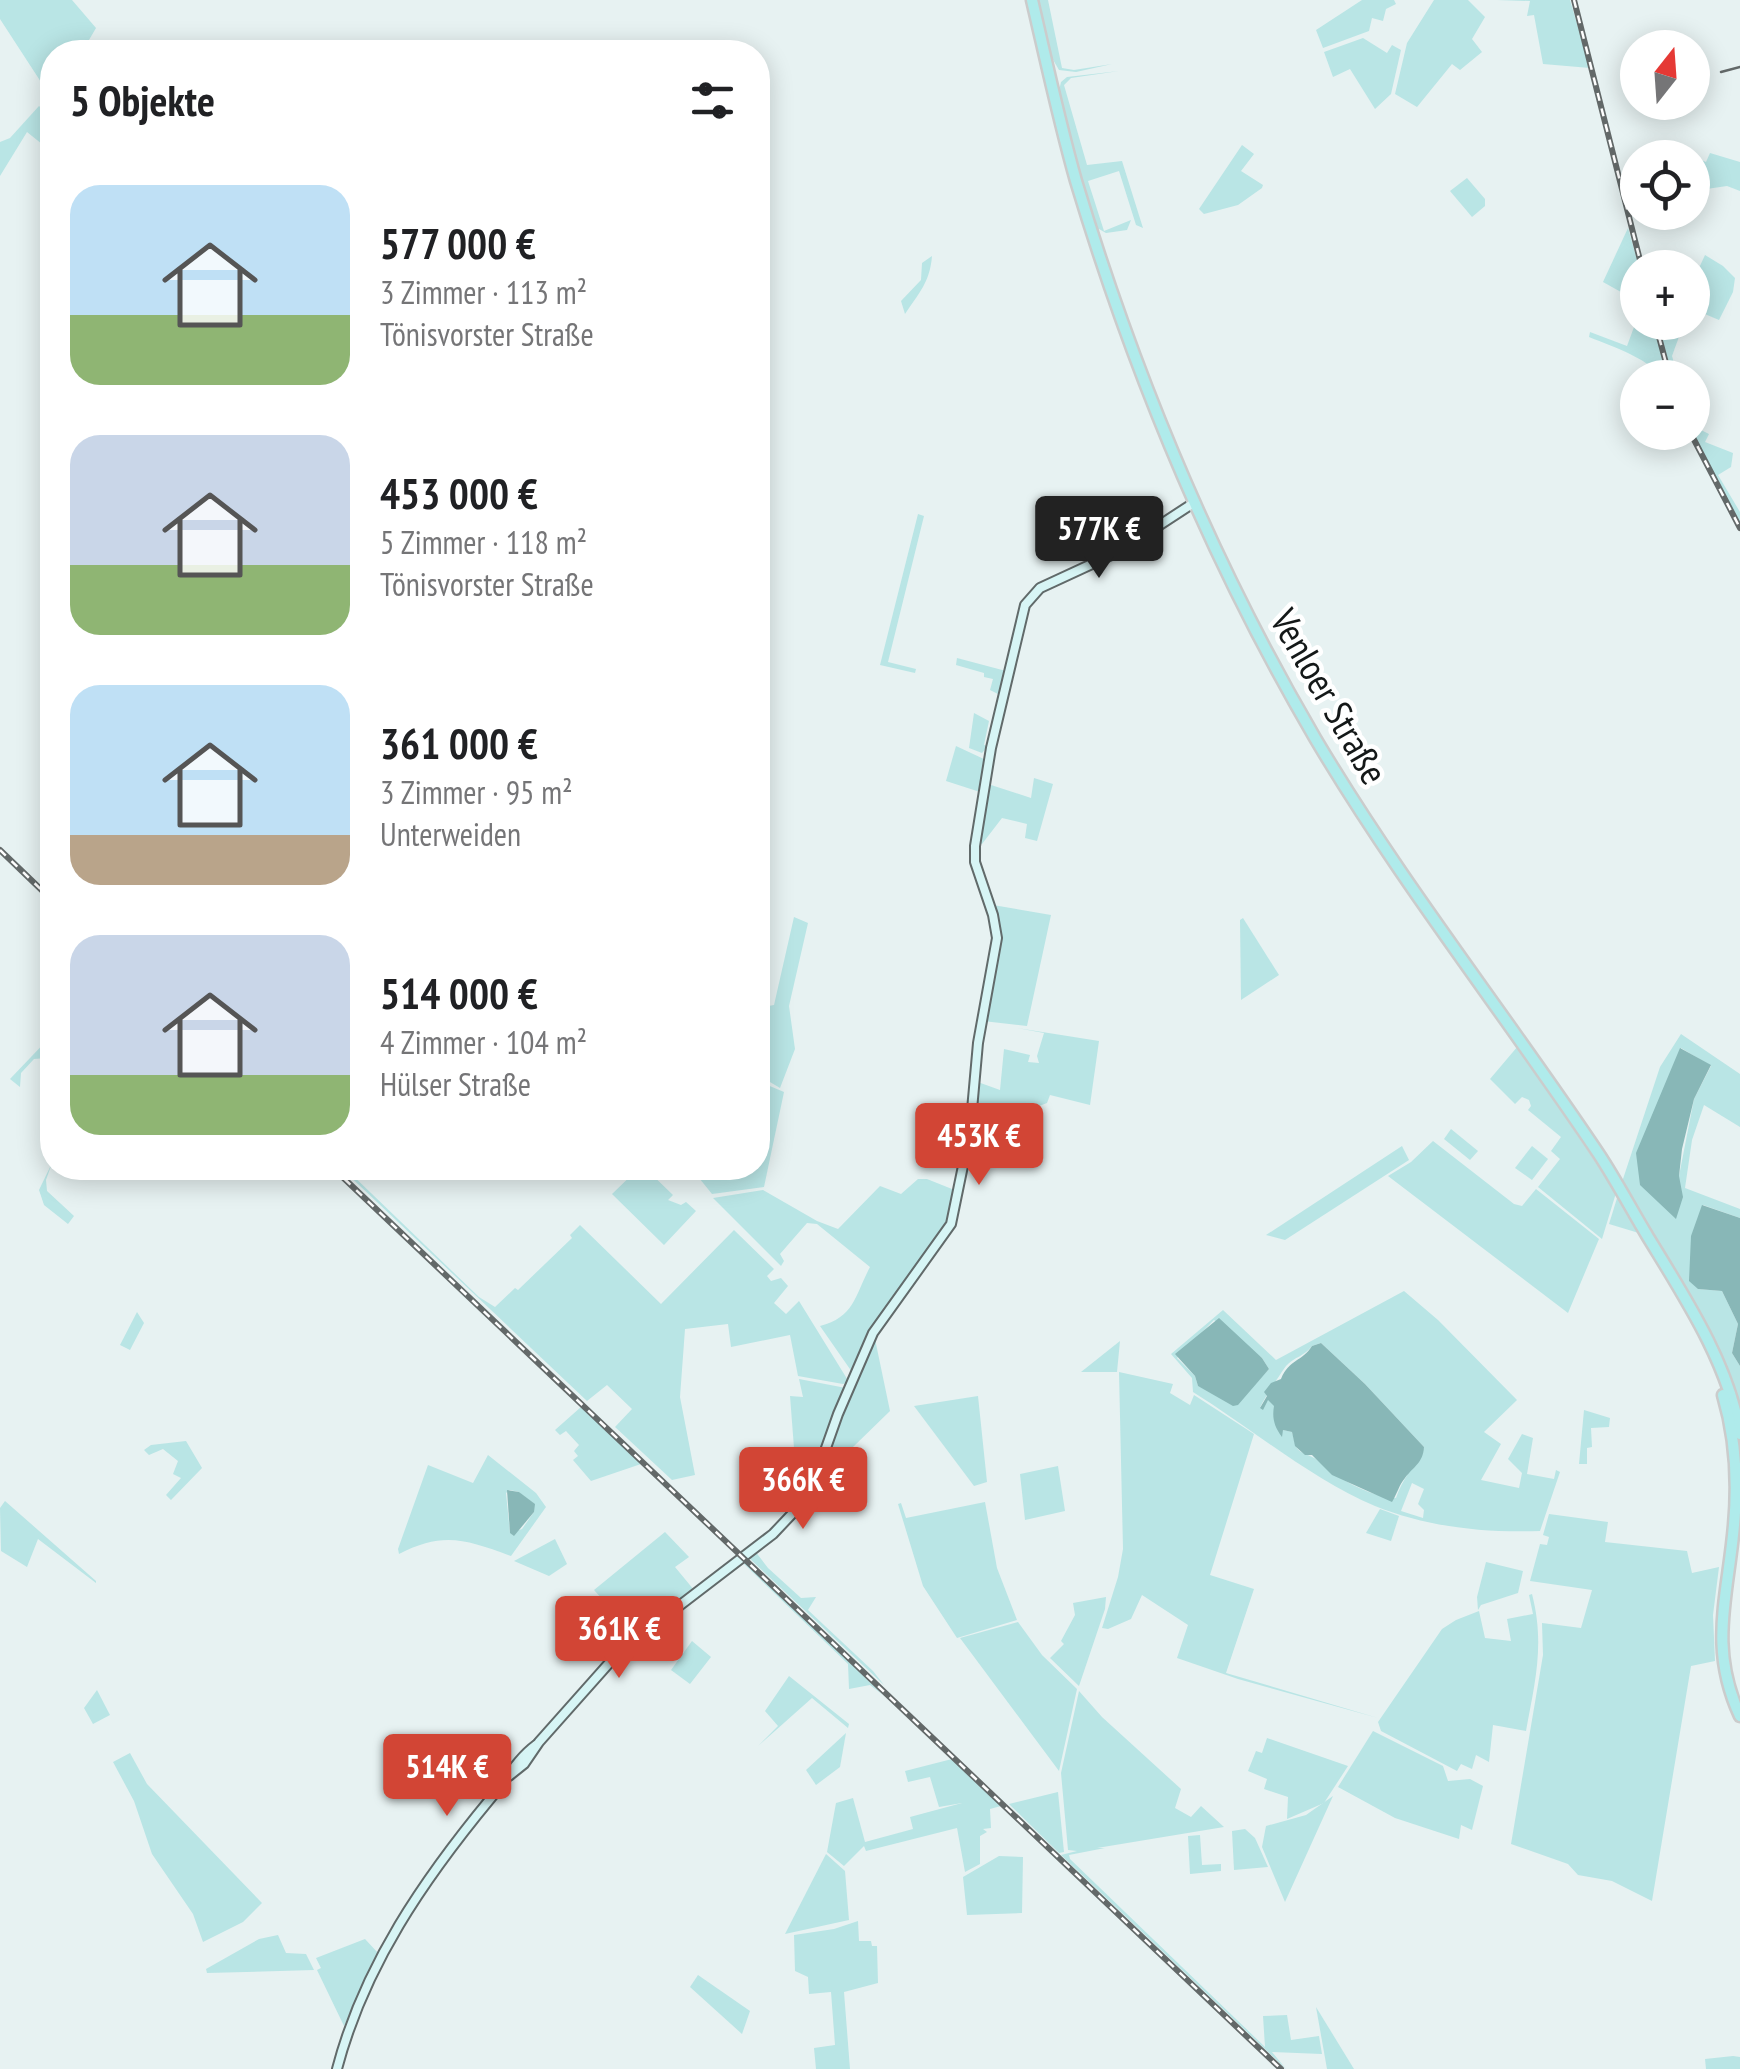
<!DOCTYPE html>
<html lang="de">
<head>
<meta charset="utf-8">
<style>
	:root { --surface:#fff; --page:#f2f2f2; --text:#202124; --muted:#757577; --accent:#d24535 }
	body { margin:0; font-family:"PT Sans Narrow",sans-serif; background:var(--page); color:var(--text); height:100vh; display:flex; flex-direction:column; font-size:38px; white-space:nowrap }
	* { box-sizing:border-box; margin:0 }
	p { font-size:32px; color:var(--muted) }
	.icon { flex:none; width:55px; height:55px; fill:none; stroke:currentColor; stroke-width:2; stroke-linecap:round; stroke-linejoin:round }
	.map { position:relative; flex:1; overflow:hidden }
	.panel { position:absolute; left:40px; top:40px; width:730px; height:1140px; display:flex; flex-direction:column; background:var(--surface); border-radius:40px; box-shadow:0 5px 25px #0003 }
	.panel>* { flex:none }
	.needle { width:65px; rotate:17deg }
	.fabs { position:absolute; left:1620px; top:30px; display:grid; gap:20px }
	.fabs a { display:grid; place-items:center; width:90px; height:90px; border-radius:50%; background:var(--surface); box-shadow:0 5px 25px #0003; font-size:50px }
	.price { position:absolute; translate:-50% -85px; padding:0 22px; border-radius:10px; background:var(--accent); color:#fff; font-size:32px; line-height:65px; filter:drop-shadow(0 2px 5px #0008) }
	.price::after { content:''; position:absolute; left:50%; top:60px; width:30px; height:22px; margin-left:-15px; background:inherit; clip-path:polygon(0 0,100% 0,50% 100%) }
	.price.current { background:#222; color:#fff }
	ul { padding:0; list-style:none }
	li { display:flex; align-items:center; gap:30px; height:250px; padding:0 30px }
	li span { display:grid; place-items:center; flex:none; width:280px; height:200px; border-radius:30px; color:#555 }
	li>.icon { margin-inline-start:auto }
	span .icon { width:120px; height:120px; fill:#fffc; stroke-width:1 }
	li b { font-size:42px }
	h2 { display:flex; justify-content:space-between; align-items:center; height:120px; padding:0 30px; font-size:42px }
	.map>svg:first-child { display:block }
	.green { fill:#b9e5e5; fill-rule:evenodd }
	.water { fill:#88b7b7 }
	.lines { fill:none; stroke-linecap:round; stroke-linejoin:round }
	.secondary-casing { stroke:#616a6a; stroke-width:12 }
	.primary-casing { stroke:#cbcccc; stroke-width:15 }
	.secondary { stroke:#d7f5f5; stroke-width:8 }
	.primary { stroke:#afebeb; stroke-width:10 }
	.tram { stroke:#636969; stroke-width:2.5 }
	.rail-casing { stroke:#636969; stroke-width:6 }
	.rail { stroke:#fff; stroke-width:2.5; stroke-dasharray:8; stroke-linecap:butt }
	.labels { text-anchor:middle; dominant-baseline:central; stroke-width:9; stroke-linejoin:round; paint-order:stroke }
	.street-label { font-size:38px; fill:#141818; stroke:#fff }
</style>
</head>
<body>
<div class="map">
<svg width="1740" height="2069" viewBox="0 0 1740 2069">
	<rect width="100%" height="100%" fill="#e7f2f2"/>
	<g class="green">
		<path d="M0,0H72L96,28L82,52H52V99L0,19Z"/>
		<path d="M1037,0H1048L1062,68L1074,70L1112,64L1076,72L1059,70L1048,51Z"/>
		<path d="M1362,0H1394L1396,4L1386,9L1383,21L1372,18L1369,31L1323,48L1316,30Z"/>
		<path d="M1434,0H1468L1485,17L1472,39L1482,52L1460,70L1452,64L1417,107L1395,94L1407,43Z"/>
		<path d="M1497,0H1570L1590,68L1543,64L1534,15L1527,16L1530,1Z"/>
		<path d="M1363,38L1387,53L1392,45L1401,50L1391,94L1375,109L1350,69L1333,77L1324,52Z"/>
		<path d="M1119,71L1071,78L1064,85L1087,165L1122,161L1143,228L1136,225L1119,171L1088,181L1104,231L1131,220L1127,230L1106,233L1099,229L1094,231L1065,131L1059,91L1061,82L1067,77Z"/>
		<path d="M39,106L50,116L42,144L27,132L0,176V142L10,138Z"/>
		<path d="M1242,145L1254,154L1241,171L1263,185L1262,188L1238,205L1204,214L1199,209Z"/>
		<path d="M1684,152L1706,162L1710,153L1740,162V191L1727,186L1693,191L1692,158L1681,157Z"/>
		<path d="M1467,178L1485,199V206L1472,217L1450,191Z"/>
		<path d="M1628,228L1639,267L1637,301L1603,282Z"/>
		<path d="M1705,255L1723,266L1735,278L1733,292L1719,320L1693,309V281Z"/>
		<path d="M932,256C930,282 919,293 905,314L901,301L921,280L922,263Z"/>
		<path d="M1637,319L1638,322L1653,323L1668,377H1662C1645,357 1614,347 1589,337L1590,332L1627,346Z"/>
		<path d="M1657,323H1684L1672,356L1678,377H1672Z"/>
		<path d="M1693,412L1698,416L1693,421L1695,427L1709,434L1705,442L1733,453L1731,467L1718,475L1740,512V523L1692,433Z"/>
		<path d="M918,514L924,516L888,662L916,669L915,673L880,665Z"/>
		<path d="M957,658L1006,671L1000,695L990,690L993,679L984,677V673L956,665Z"/>
		<path d="M974,713L989,721L984,745L988,746L982,753L969,748Z"/>
		<path d="M956,746L986,760L980,792L946,781Z"/>
		<path d="M1034,778L1053,784L1037,841L1025,838L1027,824L1002,818L982,844L978,842L988,784L1031,798Z"/>
		<path d="M993,905L1051,915L1027,1026L983,1021L996,961Z"/>
		<path d="M794,917L808,923L789,1006L795,1049L780,1088L758,1075V1008L774,1005Z"/>
		<path d="M1243,918L1279,975L1241,1000L1240,920Z"/>
		<path d="M1017,1028L1099,1041L1090,1105L1050,1095L1047,1103L1039,1106L1035,1144L972,1131L975,1081L1000,1090L1004,1049L1030,1055L1028,1062L1039,1063L1037,1056L1044,1033Z"/>
		<path d="M1681,1034L1740,1074V1127L1704,1105L1692,1140L1685,1188L1740,1209V1218L1703,1205L1698,1289L1722,1291L1738,1324L1732,1353L1740,1366V1411C1717,1329 1665,1254 1622,1182L1660,1067ZM1681,1048L1711,1066L1694,1099L1679,1176Z"/>
		<path d="M52,1035V1052L46,1058L34,1059L21,1073L20,1087L10,1079Z"/>
		<path d="M1518,1046L1616,1193L1602,1239L1538,1187L1560,1159L1551,1151L1561,1137L1528,1110L1531,1106L1529,1100L1522,1097L1515,1104L1490,1079Z"/>
		<path d="M758,1081L784,1092L764,1187L712,1194L691,1168H758Z"/>
		<path d="M1451,1129L1478,1151L1470,1160L1444,1139Z"/>
		<path d="M1433,1141L1514,1204L1522,1206L1536,1189L1599,1239L1568,1313L1388,1176L1411,1162Z"/>
		<path d="M1402,1146L1409,1160L1285,1240L1266,1235Z"/>
		<path d="M1532,1146L1548,1159L1532,1180L1515,1168Z"/>
		<path d="M52,1163L46,1180L47,1191L74,1216L68,1224L44,1205L39,1190Z"/>
		<path d="M341,1168H345L479,1297L495,1307L515,1288L518,1290L572,1238L570,1235L580,1225L661,1304L734,1230L774,1269L767,1276L771,1281L781,1278L788,1286L774,1303L786,1314L799,1301L849,1382L843,1384L798,1376L790,1335L731,1347L728,1324L685,1329L680,1397L695,1475L672,1480L615,1427L632,1409L607,1385L587,1401Z"/>
		<path d="M639,1168H645L673,1195L668,1200L681,1205L686,1202L696,1211L664,1245L612,1194Z"/>
		<path d="M918,1179H927L957,1191L950,1220L908,1278L852,1372L820,1326C855,1317 855,1295 870,1267L817,1224L807,1223L780,1254L784,1261L781,1266L713,1198L763,1190L817,1221L838,1229L880,1186L901,1194Z"/>
		<path d="M1618,1195L1642,1234L1609,1224Z"/>
		<path d="M947,1233L948,1237L895,1306L875,1339L890,1411L817,1482L838,1417L879,1326Z"/>
		<path d="M1404,1291L1438,1320L1517,1400L1484,1432L1501,1444L1481,1480L1519,1488L1522,1473L1508,1459L1522,1434L1533,1438L1527,1474L1554,1479L1556,1470L1560,1472L1540,1531C1484,1533 1427,1527 1375,1506C1311,1479 1251,1428 1193,1392L1192,1378L1171,1354L1223,1310L1276,1360ZM1214,1320L1262,1358L1269,1369L1241,1399L1198,1386L1195,1376L1177,1358ZM1321,1343L1365,1384L1424,1447C1415,1466 1402,1479 1396,1498C1364,1495 1340,1479 1316,1459C1310,1455 1301,1454 1297,1448C1295,1445 1293,1435 1292,1432L1283,1430L1281,1434L1275,1405L1268,1399L1260,1408C1263,1400 1281,1373 1286,1366C1294,1357 1305,1356 1312,1346ZM1412,1483L1424,1489L1418,1504L1424,1510L1423,1518L1401,1511Z"/>
		<path d="M137,1312L144,1323L130,1350L120,1345Z"/>
		<path d="M1120,1341L1117,1372H1081Z"/>
		<path d="M1119,1372L1173,1384L1170,1393L1190,1405L1194,1395L1254,1434L1210,1575L1254,1589L1226,1673L1378,1718L1238,1679L1177,1658L1188,1625L1142,1595L1131,1619L1108,1629L1102,1628L1118,1577L1123,1549Z"/>
		<path d="M799,1379L846,1388L807,1493L795,1461L790,1396L803,1397Z"/>
		<path d="M978,1396L987,1482L974,1486L914,1406Z"/>
		<path d="M581,1407L638,1461L641,1464L591,1481L573,1460L578,1456L574,1451L579,1445L566,1431L560,1435L555,1430Z"/>
		<path d="M1584,1410L1610,1418L1609,1427L1591,1428L1592,1447L1587,1448V1464H1579Z"/>
		<path d="M186,1441L202,1468L171,1500L166,1495L181,1478L173,1474L178,1461L163,1449L149,1455L144,1450L151,1445Z"/>
		<path d="M488,1455L536,1493L546,1507L511,1556C466,1540 444,1531 399,1554L398,1549L428,1465L473,1483ZM510,1490L519,1492L534,1512L522,1529L510,1533L506,1493Z"/>
		<path d="M1058,1466L1065,1511L1025,1520L1020,1474Z"/>
		<path d="M5,1501L96,1581V1583L38,1539L27,1567L1,1551L0,1508Z"/>
		<path d="M985,1502L997,1568L1017,1620L957,1638L923,1586L898,1504L901,1503L906,1518Z"/>
		<path d="M1380,1509L1399,1516L1391,1541L1366,1533Z"/>
		<path d="M1549,1514L1608,1522L1605,1542L1687,1551L1692,1573L1719,1567L1713,1615L1715,1661L1691,1666L1652,1901L1612,1881L1578,1875L1568,1864L1511,1844L1543,1655L1542,1623L1581,1628L1592,1590L1530,1581L1540,1544L1547,1545L1549,1537L1543,1535Z"/>
		<path d="M665,1532L689,1557L675,1567L694,1590L635,1635L594,1590Z"/>
		<path d="M555,1539L567,1564L549,1576L514,1561Z"/>
		<path d="M755,1551L768,1568L801,1598L816,1597L808,1610L873,1671L884,1685L748,1557Z"/>
		<path d="M744,1560L883,1695L870,1685L849,1689L848,1664L742,1562Z"/>
		<path d="M1486,1562L1523,1571L1518,1593L1481,1605L1478,1610L1477,1597Z"/>
		<path d="M1532,1594C1545,1644 1535,1682 1526,1731L1493,1725L1489,1762L1476,1755L1472,1769L1461,1764L1457,1771L1381,1731L1378,1722L1442,1629L1456,1620L1479,1611L1485,1638L1511,1641L1507,1619L1533,1614L1529,1595Z"/>
		<path d="M1106,1597L1105,1609L1079,1686L1050,1658L1064,1644L1061,1641L1075,1615L1073,1603Z"/>
		<path d="M1018,1622L1042,1655L1077,1689L1059,1771L960,1638Z"/>
		<path d="M692,1641L711,1657L690,1684L671,1670Z"/>
		<path d="M789,1676L849,1724L848,1728L812,1698L758,1746L778,1726L765,1711Z"/>
		<path d="M97,1690L110,1715L93,1724L84,1708Z"/>
		<path d="M1079,1691L1102,1717L1181,1789L1175,1808L1191,1817L1201,1806L1224,1827L1097,1848H1105L1069,1855L1070,1859L1265,2047L1263,2016L1287,2015L1291,2040L1319,2036L1322,2054L1272,2052L1286,2069L1061,1855L1077,1851L1068,1850L1061,1773Z"/>
		<path d="M1373,1731L1443,1766L1448,1781L1470,1779L1483,1786L1472,1830L1461,1825L1459,1839L1395,1818L1338,1787Z"/>
		<path d="M846,1733L840,1767L816,1785L806,1770Z"/>
		<path d="M1267,1738L1348,1766L1324,1803L1287,1819L1288,1797L1264,1789L1267,1779L1248,1771L1256,1751L1262,1753Z"/>
		<path d="M130,1753L147,1784L262,1903L243,1922L203,1942L193,1914L152,1854L134,1801L113,1762Z"/>
		<path d="M952,1759L1001,1806L990,1809L991,1828L983,1829L987,1832L980,1836V1864L965,1872L957,1828L866,1851L864,1846L844,1866L827,1852L836,1803L853,1798L865,1842L913,1829L910,1817L962,1803L939,1807L930,1777L908,1782L905,1771Z"/>
		<path d="M1058,1792L1064,1852L1059,1853L1009,1804Z"/>
		<path d="M1333,1796L1285,1902L1262,1847L1266,1826L1306,1815Z"/>
		<path d="M1245,1829L1255,1838L1268,1867L1234,1870L1232,1831Z"/>
		<path d="M1200,1835L1202,1865L1221,1864V1871L1190,1874L1188,1836Z"/>
		<path d="M826,1854L845,1871L849,1920L785,1934Z"/>
		<path d="M999,1856L1023,1857L1022,1913L967,1915L963,1877Z"/>
		<path d="M858,1921L859,1941H871L872,1946H877L878,1983L844,1992L850,2069H816L814,2048L835,2045L831,1992L809,1994L808,1977L795,1971L794,1935L834,1929Z"/>
		<path d="M278,1935L286,1953L306,1954L314,1970L207,1973L206,1969L259,1939Z"/>
		<path d="M365,1939L378,1953L344,2026L317,1970L321,1968L316,1958Z"/>
		<path d="M698,1975L750,2011L742,2034L690,1987Z"/>
		<path d="M1316,2007L1354,2069H1327Z"/>
		<path d="M1733,2056L1740,2057V2069H1706L1705,2059Z"/>
	</g>
	<g class="water">
		<path d="M1680,1048L1711,1065L1694,1099L1682,1149L1679,1176L1683,1197L1676,1219L1640,1185L1636,1153Z"/>
		<path d="M1702,1205L1740,1218V1366L1732,1353L1738,1324L1722,1291L1698,1289L1689,1281L1691,1236Z"/>
		<path d="M1219,1318L1262,1358L1269,1369L1238,1405L1233,1406L1198,1386L1195,1376L1175,1354Z"/>
		<path d="M1321,1343L1365,1384L1424,1447C1423,1463 1414,1466 1405,1478C1399,1485 1397,1494 1392,1502L1332,1475L1312,1455H1305L1295,1446L1292,1432L1283,1430L1282,1437C1274,1426 1272,1418 1274,1406L1268,1400L1263,1410L1260,1408L1267,1396L1264,1392L1271,1383L1281,1379C1289,1359 1302,1362 1312,1346Z"/>
		<path d="M507,1490L519,1492L535,1504L534,1512L514,1536L510,1533Z"/>
	</g>
	<g class="lines">
		<g class="secondary-casing">
			<g id="secondary">
				<path d="M509,1776L524,1764L539,1742L619,1652L773,1534L809,1496L838,1414L873,1333L951,1224L970,1132L978,1043L997,938L993,915L975,862V846L991,748L1025,605L1040,588L1120,551L1195,502"/>
				<path d="M337,2069C364,1966 424,1879 491,1798C506,1780 517,1759 536,1745"/>
			</g>
		</g>
		<g class="primary-casing">
			<g id="primary">
				<path d="M1032,0C1046,60 1059,121 1076,181C1134,374 1213,564 1315,738C1401,883 1505,1014 1598,1153C1616,1180 1631,1209 1648,1237C1684,1296 1729,1364 1740,1434"/>
				<path d="M1723,1395C1736,1439 1738,1481 1734,1525C1728,1596 1708,1647 1740,1716"/>
			</g>
		</g>
		<use href="#secondary" class="secondary"/>
		<use href="#primary" class="primary"/>
		<path class="tram" d="M1721,72L1740,67"/>
		<g class="rail-casing">
			<g id="rail">
				<path d="M1574,0L1642,268"/>
				<path d="M1655,322L1670,378"/>
				<path d="M1690,432L1740,528"/>
				<path d="M0,850L52,900"/>
				<path d="M333,1168L1281,2069"/>
			</g>
		</g>
		<use href="#rail" class="rail"/>
	</g>
	<g class="labels">
		<g class="street-label">
			<text transform="translate(1330 696) rotate(60)">Venloer Straße</text>
		</g>
	</g>
</svg>
<div class="fabs">
<a><svg class="needle" viewBox="-14 -14 28 28"><path d="M0-13l5 13h-10z" fill="#e53935"/><path d="M0 13l5-13h-10z" fill="#757577"/></svg></a>
<a><svg class="icon" aria-label="locate" viewBox="0 0 24 24"><circle cx="12" cy="12" r="6"/><path d="M12 2v4M12 18v4M2 12h4M18 12h4"/></svg></a>
<a>+</a>
<a>−</a>
</div>
<b class="price current" style="left:1099px;top:581px">577K €</b>
<b class="price" style="left:979px;top:1188px">453K €</b>
<b class="price" style="left:803px;top:1532px">366K €</b>
<b class="price" style="left:619px;top:1681px">361K €</b>
<b class="price" style="left:447px;top:1819px">514K €</b>
<section class="panel">
<h2>5 Objekte<svg class="icon" aria-label="filters" viewBox="0 0 24 24"><path d="M4 7h16M4 17h16"/><circle cx="9" cy="7" r="2"/><circle cx="15" cy="17" r="2"/></svg></h2>
<ul>
<li><span style="background:linear-gradient(#bfe0f5 65%,#8fb573 0)"><svg class="icon" aria-label="home" viewBox="0 0 24 24"><path d="M3 11l9-7 9 7M6 9v11h12V9"/></svg></span><div><b>577 000 €</b><p>3 Zimmer · 113 m²</p><p>Tönisvorster Straße</p></div></li>
<li><span style="background:linear-gradient(#c9d6e8 65%,#8fb573 0)"><svg class="icon" aria-label="home" viewBox="0 0 24 24"><path d="M3 11l9-7 9 7M6 9v11h12V9"/></svg></span><div><b>453 000 €</b><p>5 Zimmer · 118 m²</p><p>Tönisvorster Straße</p></div></li>
<li><span style="background:linear-gradient(#bfe0f5 75%,#b9a48a 0)"><svg class="icon" aria-label="home" viewBox="0 0 24 24"><path d="M3 11l9-7 9 7M6 9v11h12V9"/></svg></span><div><b>361 000 €</b><p>3 Zimmer · 95 m²</p><p>Unterweiden</p></div></li>
<li><span style="background:linear-gradient(#c9d6e8 70%,#8fb573 0)"><svg class="icon" aria-label="home" viewBox="0 0 24 24"><path d="M3 11l9-7 9 7M6 9v11h12V9"/></svg></span><div><b>514 000 €</b><p>4 Zimmer · 104 m²</p><p>Hülser Straße</p></div></li>
</ul>
</section>
</div>
</body>
</html>
